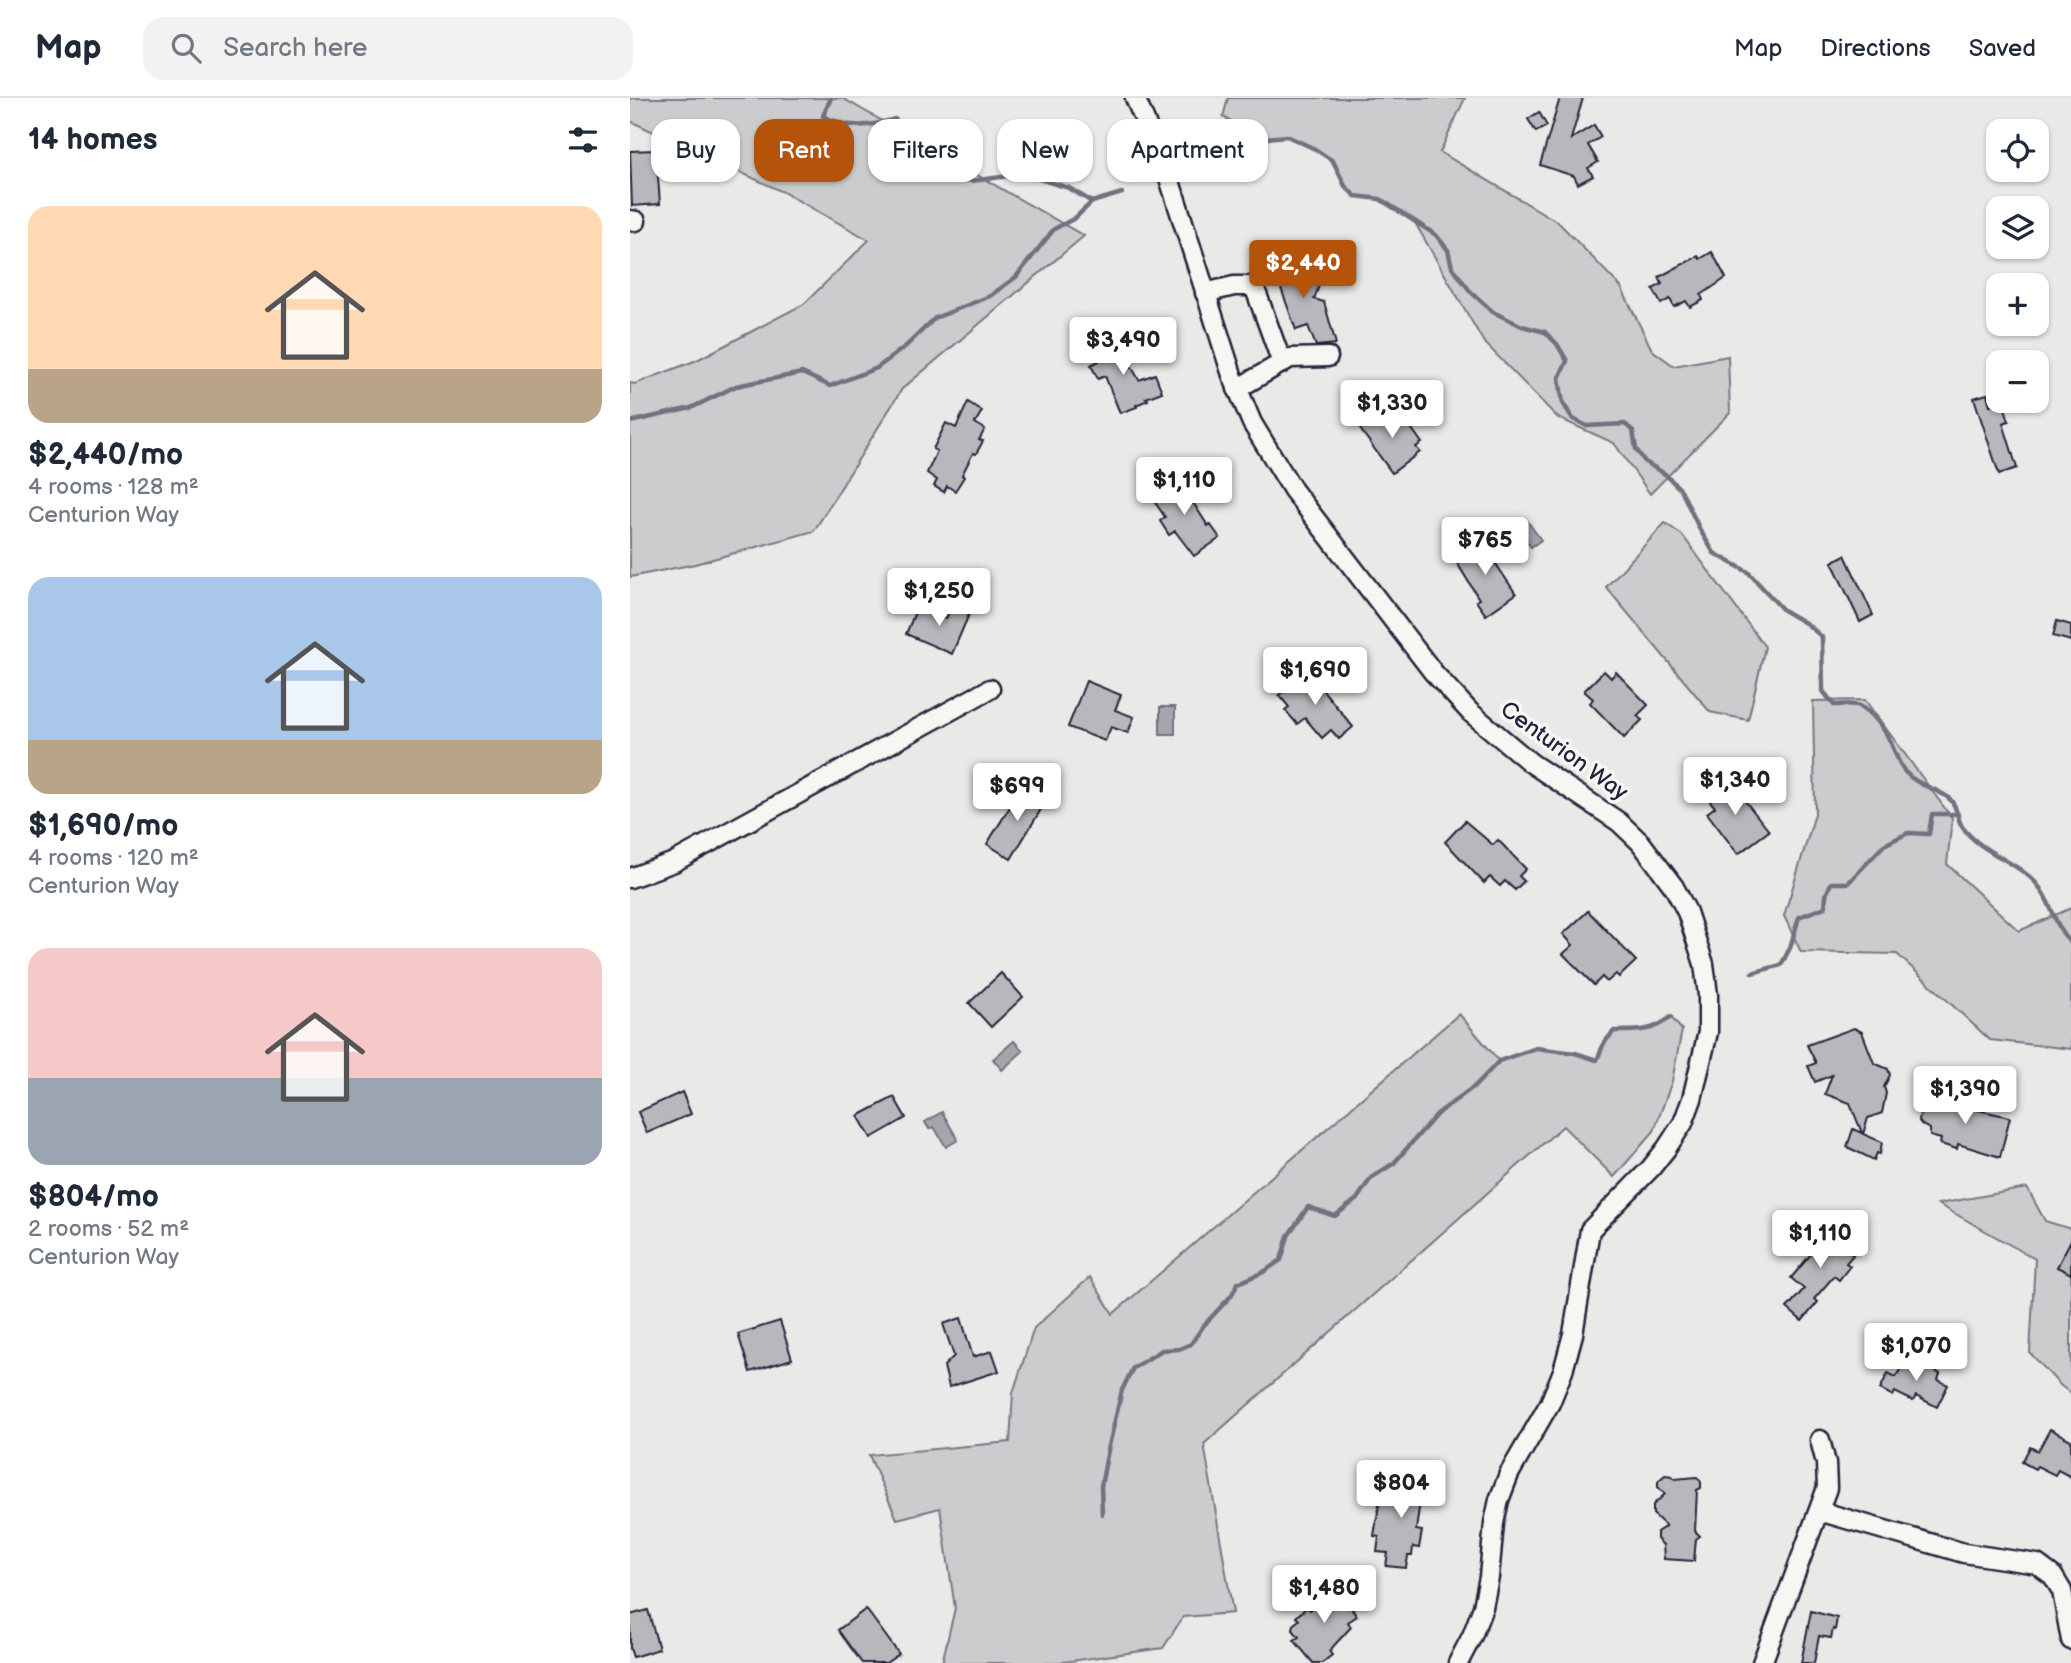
<!DOCTYPE html>
<html lang="en">
<head>
<meta charset="utf-8">
<style>
	:root { --surface:#fff; --page:#f2f2f3; --text:#1f2937; --muted:#747a83; --line:#e0e1e3; --accent:#b45309 }
	body { margin:0; font-family:"Balsamiq Sans",sans-serif; background:var(--page); color:var(--text); height:100vh; display:flex; flex-direction:column; font-size:26px; white-space:nowrap }
	* { box-sizing:border-box; margin:0 }
	p { font-size:23px; color:var(--muted) }
	.icon { flex:none; width:38px; height:38px; fill:none; stroke:currentColor; stroke-width:2; stroke-linecap:round; stroke-linejoin:round }
	.map { position:relative; flex:1; overflow:hidden }
	.drawer { display:flex; flex-direction:column; background:var(--surface); width:630px }
	.drawer>* { flex:none }
	.top-card { position:absolute; left:21px; top:21px; width:665px; height:63px; display:flex; gap:14px }
	.fabs { position:absolute; left:1356px; top:21px; display:grid; gap:14px }
	.fabs a { display:grid; place-items:center; width:63px; height:63px; border-radius:14px; background:var(--surface); box-shadow:0 2px 5px #0004; font-size:35px }
	.price { position:absolute; translate:-50% -60px; padding:0 16px; border-radius:7px; background:#fff; color:#222; font-size:23px; line-height:46px; filter:drop-shadow(0 2px 4px #0008) }
	.price::after { content:''; position:absolute; left:50%; top:42px; width:21px; height:16px; margin-left:-10px; background:inherit; clip-path:polygon(0 0,100% 0,50% 100%) }
	.price.current { background:var(--accent); color:#fff }
	ul { padding:0; list-style:none }
	li { display:grid; align-content:center; gap:14px; height:371px; padding:0 28px }
	li span { display:grid; place-items:center; height:217px; border-radius:21px; color:#555 }
	li>.icon { margin-inline-start:auto }
	span .icon { width:126px; height:126px; fill:#fffc; stroke-width:1 }
	li b { font-size:30px }
	h2 { display:flex; justify-content:space-between; align-items:center; height:84px; padding:0 28px; font-size:30px }
	.chip { padding:0 24px; border-radius:21px; background:var(--surface); box-shadow:0 2px 5px #0004; font-size:24px; line-height:63px }
	.chip.current { background:var(--accent); color:#fff }
	header { display:flex; align-items:center; gap:42px; box-sizing:border-box; height:98px; padding:0 35px; background:var(--surface); border-bottom:2px solid var(--line) }
	header strong { font-size:33px }
	nav { display:flex; gap:38px; margin-inline-start:auto; font-size:24px }
	.search { width:490px; height:63px; background:var(--page); display:flex; align-items:center; gap:18px; box-sizing:border-box; padding:0 24px; border-radius:21px; color:var(--muted); font-size:26px }
	main { display:flex; flex:1; min-height:0 }
	.map>svg:first-child { display:block }
	.green { fill:#ccccce; stroke:#777784; stroke-width:2 }
	.water { fill:#a5a5ac; stroke:#71717f; stroke-width:2 }
	.lines { fill:none; stroke-linecap:round; stroke-linejoin:round }
	.stream { stroke:#71717f; stroke-width:4.5 }
	.building { fill:#b8b8bc; stroke:#22223b; stroke-width:2 }
	.minor-casing { stroke:#22223b; stroke-width:23 }
	.minor { stroke:#f6f6f2; stroke-width:18 }
	.labels { text-anchor:middle; dominant-baseline:central; stroke-width:7; stroke-linejoin:round; paint-order:stroke }
	.street-label { font-size:23px; fill:#22223b; stroke:#f6f6f2 }
</style>
</head>
<body>
<header>
<strong>Map</strong>
<div class="search"><svg class="icon" aria-label="search" viewBox="0 0 24 24"><circle cx="10" cy="10" r="6"/><path d="M15 15l6 6"/></svg>Search here</div>
<nav><a>Map</a><a>Directions</a><a>Saved</a></nav>
</header>
<main>
<section class="drawer">
<h2>14 homes<svg class="icon" aria-label="filters" viewBox="0 0 24 24"><path d="M4 7h16M4 17h16"/><circle cx="9" cy="7" r="2"/><circle cx="15" cy="17" r="2"/></svg></h2>
<ul>
<li><span style="background:linear-gradient(#ffd9b3 75%,#b9a48a 0)"><svg class="icon" aria-label="home" viewBox="0 0 24 24"><path d="M3 11l9-7 9 7M6 9v11h12V9"/></svg></span><div><b>$2,440/mo</b><p>4 rooms · 128 m²</p><p>Centurion Way</p></div></li>
<li><span style="background:linear-gradient(#a9c7e8 75%,#b9a48a 0)"><svg class="icon" aria-label="home" viewBox="0 0 24 24"><path d="M3 11l9-7 9 7M6 9v11h12V9"/></svg></span><div><b>$1,690/mo</b><p>4 rooms · 120 m²</p><p>Centurion Way</p></div></li>
<li><span style="background:linear-gradient(#f6c9c9 60%,#9aa5b1 0)"><svg class="icon" aria-label="home" viewBox="0 0 24 24"><path d="M3 11l9-7 9 7M6 9v11h12V9"/></svg></span><div><b>$804/mo</b><p>2 rooms · 52 m²</p><p>Centurion Way</p></div></li>
</ul>
</section>
<div class="map">
<svg width="1441" height="1565" viewBox="0 0 1441 1565">
	<rect width="100%" height="100%" fill="#e9e9e7"/>
	<filter id="ink" filterUnits="userSpaceOnUse"><feTurbulence type="fractalNoise" baseFrequency=".0143" numOctaves="2"/><feDisplacementMap in="SourceGraphic" scale="14" xChannelSelector="R" yChannelSelector="G"/><feConvolveMatrix kernelMatrix="1 2 1 2 8 2 1 2 1" color-interpolation-filters="sRGB"/></filter>
	<g filter="url(#ink)">
		<g class="green">
			<path d="M0,0H212L454,138L272,291L184,433L65,466L0,479V285L5,286L67,262L174,206L239,142L151,93L0,23Z"/>
			<path d="M598,0H835L810,54L928,124L991,189L1022,252L1044,268L1098,258L1100,315L1020,396L984,345L928,320L853,243L784,123L750,101L725,98L715,88L703,63L684,51L657,38L636,40L593,19Z"/>
			<path d="M1035,425L1052,437L1135,549L1118,622L1080,614L976,489Z"/>
			<path d="M1235,602L1322,720L1317,766L1389,833L1441,810V951L1360,942L1267,856L1171,854L1154,818L1185,716L1183,603Z"/>
			<path d="M829,916L869,963L906,950L945,955L967,962L974,945L984,933C1009,933 1022,934 1041,919L1052,932L1042,983L1024,1033L984,1079L933,1028L574,1346L603,1515L553,1519L533,1550L426,1565H312L325,1510L310,1410L267,1421L239,1357L380,1344L383,1295L404,1230L460,1179L483,1216Z"/>
			<path d="M1397,1090L1415,1123L1441,1131V1295L1431,1288L1400,1255L1405,1161L1308,1106Z"/>
		</g>
		<g class="water">
			<path d="M895,420L911,442L901,449L885,427Z"/>
			<path d="M288,485L315,496L310,509L283,498Z"/>
			<rect x="530" y="609" width="15" height="27"/>
			<path d="M384,943L393,953L372,972L363,961Z"/>
			<path d="M312,1014L328,1042L316,1049L304,1029L299,1031L295,1024Z"/>
		</g>
		<g class="lines">
			<g class="stream">
				<path d="M201,0L193,18C217,31 239,29 265,21L273,29L262,57L283,73L304,74L342,83L393,76L439,90L462,104"/>
				<path d="M581,63L636,40L657,38L685,51L703,63L715,88L725,98L750,101L806,137L818,152L822,169L840,193L863,214L892,228L915,234L927,246L937,263L929,280L933,305L943,321L957,328L995,326L1003,333L1006,351L1015,364L1035,376L1051,392L1070,432L1084,455L1118,474L1153,512L1177,526L1192,539L1193,593L1204,607C1212,607 1223,605 1230,608C1244,615 1258,636 1263,650C1267,659 1269,666 1275,674C1287,687 1302,689 1316,698C1328,705 1326,721 1333,730C1352,755 1386,763 1406,785C1422,803 1424,829 1441,845"/>
				<path d="M0,324L61,310L106,288L172,275L200,288L247,270L276,248L305,220L360,198L386,179L424,131L445,120L462,104L492,95"/>
				<path d="M1122,875L1151,867L1160,850L1169,819L1195,809L1196,797L1201,785H1218L1254,747L1278,735L1299,736L1302,716H1328"/>
				<path d="M472,1416L471,1388L478,1352L492,1292L503,1270L532,1252L549,1251L561,1246L574,1227L601,1198L608,1185L632,1175L651,1162L658,1138L678,1109L705,1118L727,1101L741,1080L764,1065L807,1016L846,987L869,963L906,950L945,955L967,962L974,945L984,933C1009,933 1022,934 1041,919"/>
			</g>
		</g>
		<g class="building">
			<path d="M930,0H953L941,41L964,27L971,39L958,47L968,64L958,70L963,78L948,86L944,78L910,67Z"/>
			<path d="M909,14L917,28L906,34L898,21Z"/>
			<path d="M26,52L30,106L2,108L0,53Z"/>
			<path d="M1082,154L1096,180L1071,197L1073,202L1060,209L1056,203L1044,209L1040,201L1031,206L1023,191L1032,186L1029,179L1068,158L1070,161Z"/>
			<path d="M652,163L657,169L677,165L680,176L688,183L689,188L684,201L694,204L706,246L686,248L678,228L666,232L648,182L638,184L634,173L639,168Z"/>
			<path d="M470,239L487,244L493,255L499,258L500,266L509,282L525,276L532,294L516,300L518,302L506,307L507,309L490,315L475,278L468,281L461,267L469,263L465,254L469,252Z"/>
			<path d="M1357,296L1360,307L1373,303L1379,323L1373,325L1387,370L1369,376L1344,300Z"/>
			<path d="M338,304L352,313L345,325L355,331L349,342L353,343L346,356L343,355L332,377L334,379L325,393L317,388L314,394L304,388L307,382L297,375L307,353L303,351L316,325L326,330Z"/>
			<path d="M756,311L769,329L777,324L792,345L786,349L790,354L762,375L730,331Z"/>
			<path d="M549,379L557,391L555,392L578,428L580,426L590,440L564,458L545,433L539,437L530,423L535,419L520,397Z"/>
			<path d="M848,443L855,452L861,448L871,462L866,466L886,496L856,517L846,503L849,501L824,460Z"/>
			<path d="M1215,457L1243,517L1230,524L1202,464Z"/>
			<path d="M322,506L340,514L322,556L276,536L287,509L316,521Z"/>
			<path d="M1427,523L1441,527V543L1423,538Z"/>
			<path d="M686,572L698,587L692,591L723,629L709,641L701,632L692,640L675,620L667,626L655,612L659,609L649,597L660,588L663,591Z"/>
			<path d="M974,573L981,580L986,574L1018,607L1007,618L1012,622L994,640L960,605L963,601L954,593Z"/>
			<path d="M456,583L491,597L485,612L504,619L498,635L481,629L475,643L438,629Z"/>
			<path d="M1097,680L1139,733L1108,756L1077,715L1085,709L1074,696Z"/>
			<path d="M393,688L416,703L381,761L357,746Z"/>
			<path d="M835,723L863,747L868,742L896,771L889,778L894,783L885,792L875,783L870,788L860,779L854,785L815,744Z"/>
			<path d="M958,813L1006,863L989,879L986,876L977,884L972,879L964,887L933,856L943,847L933,836Z"/>
			<path d="M371,875L393,899L361,929L339,905Z"/>
			<path d="M1224,930L1232,934L1244,965L1258,971L1260,977L1254,989L1256,995L1252,1015L1238,1020L1233,1036L1252,1044L1250,1056L1247,1055L1244,1062L1217,1049L1223,1031L1232,1035L1220,1005L1195,996L1202,977L1185,984L1178,968L1186,965L1177,947Z"/>
			<path d="M52,994L61,1016L17,1035L8,1014Z"/>
			<path d="M264,999L276,1020L241,1040L228,1018Z"/>
			<path d="M1304,1000L1323,1005L1326,1002L1335,1005L1339,1010L1380,1019L1370,1059L1328,1046L1327,1051L1310,1046L1311,1041L1300,1038V1031L1292,1027L1289,1023L1291,1010L1302,1006Z"/>
			<path d="M1201,1123L1216,1135L1208,1145L1223,1157L1216,1165L1220,1168L1209,1182L1204,1178L1184,1201L1188,1204L1172,1223L1157,1210L1174,1191L1161,1180L1197,1137L1192,1133Z"/>
			<path d="M1441,1142V1176L1427,1169Z"/>
			<path d="M331,1220L343,1259L362,1253L369,1273L319,1289L314,1268L324,1258L313,1226Z"/>
			<path d="M150,1223L162,1261L120,1274L108,1236Z"/>
			<path d="M1278,1257L1310,1276L1308,1282L1318,1287L1307,1309L1286,1298L1283,1303L1265,1294L1263,1298L1250,1291L1258,1275L1266,1279Z"/>
			<path d="M1420,1331L1441,1342V1379L1428,1372L1425,1377L1407,1368L1405,1371L1392,1364L1400,1349L1408,1353Z"/>
			<path d="M780,1365L795,1367L786,1432L792,1433L789,1450L783,1449L782,1458H778L776,1470L756,1468L758,1455L747,1454L749,1439L744,1438L751,1394L773,1397Z"/>
			<path d="M1035,1377L1042,1378L1045,1381L1067,1379L1071,1384V1390L1067,1392L1065,1433L1070,1438L1066,1441L1064,1463L1034,1461L1033,1447L1027,1441V1434L1036,1428L1023,1416V1407L1035,1396L1028,1389V1383Z"/>
			<path d="M703,1490L710,1498L721,1497L725,1500L729,1507L722,1512L727,1518L718,1524L721,1529L699,1553L702,1557L692,1565H683L664,1542L669,1539L663,1532L664,1526L669,1522L666,1519L677,1509L680,1512L693,1500V1497Z"/>
			<path d="M236,1511L269,1556L256,1565H232L208,1532Z"/>
			<path d="M18,1512L29,1551L3,1559L0,1550V1517Z"/>
			<path d="M1181,1513L1207,1520L1205,1532L1203,1531L1201,1540L1189,1538L1184,1565H1171Z"/>
		</g>
		<g class="lines">
			<g class="minor-casing">
				<g id="minor">
					<path d="M505,0L538,77L602,277L622,325L663,392L803,574L840,614L901,665L989,724L1011,745L1044,789L1057,814L1074,866L1078,897V934L1062,1001L1053,1025L1036,1051L1021,1070L960,1132L943,1236L933,1273L920,1305L879,1376L869,1402L864,1425L859,1479L853,1509L842,1538L828,1565"/>
					<path d="M0,122L6,123"/>
					<path d="M575,195L604,188H624L652,265"/>
					<path d="M607,291L660,260L698,259"/>
					<path d="M0,780L44,764L360,591"/>
					<path d="M1189,1413L1334,1455L1407,1466L1423,1478L1432,1493L1441,1542"/>
					<path d="M1132,1565L1197,1390L1196,1365L1190,1342"/>
				</g>
			</g>
			<use href="#minor" class="minor"/>
		</g>
	</g>
	<g class="labels">
		<g class="street-label">
			<text transform="translate(934 653) rotate(36)">Centurion Way</text>
		</g>
	</g>
</svg>
<div class="fabs">
<a><svg class="icon" aria-label="locate" viewBox="0 0 24 24"><circle cx="12" cy="12" r="6"/><path d="M12 2v4M12 18v4M2 12h4M18 12h4"/></svg></a>
<a><svg class="icon" aria-label="layers" viewBox="0 0 24 24"><path d="M12 4l9 5-9 5-9-5zM3 14l9 5 9-5"/></svg></a>
<a>+</a>
<a>−</a>
</div>
<b class="price current" style="left:673px;top:202px">$2,440</b>
<b class="price" style="left:493px;top:279px">$3,490</b>
<b class="price" style="left:762px;top:342px">$1,330</b>
<b class="price" style="left:554px;top:419px">$1,110</b>
<b class="price" style="left:855px;top:479px">$765</b>
<b class="price" style="left:309px;top:530px">$1,250</b>
<b class="price" style="left:685px;top:609px">$1,690</b>
<b class="price" style="left:1105px;top:719px">$1,340</b>
<b class="price" style="left:387px;top:725px">$699</b>
<b class="price" style="left:1335px;top:1028px">$1,390</b>
<b class="price" style="left:1190px;top:1172px">$1,110</b>
<b class="price" style="left:1286px;top:1285px">$1,070</b>
<b class="price" style="left:771px;top:1422px">$804</b>
<b class="price" style="left:694px;top:1527px">$1,480</b>
<div class="top-card">
<a class="chip">Buy</a>
<a class="chip current">Rent</a>
<a class="chip">Filters</a>
<a class="chip">New</a>
<a class="chip">Apartment</a>
</div>
</div>
</main>
</body>
</html>
